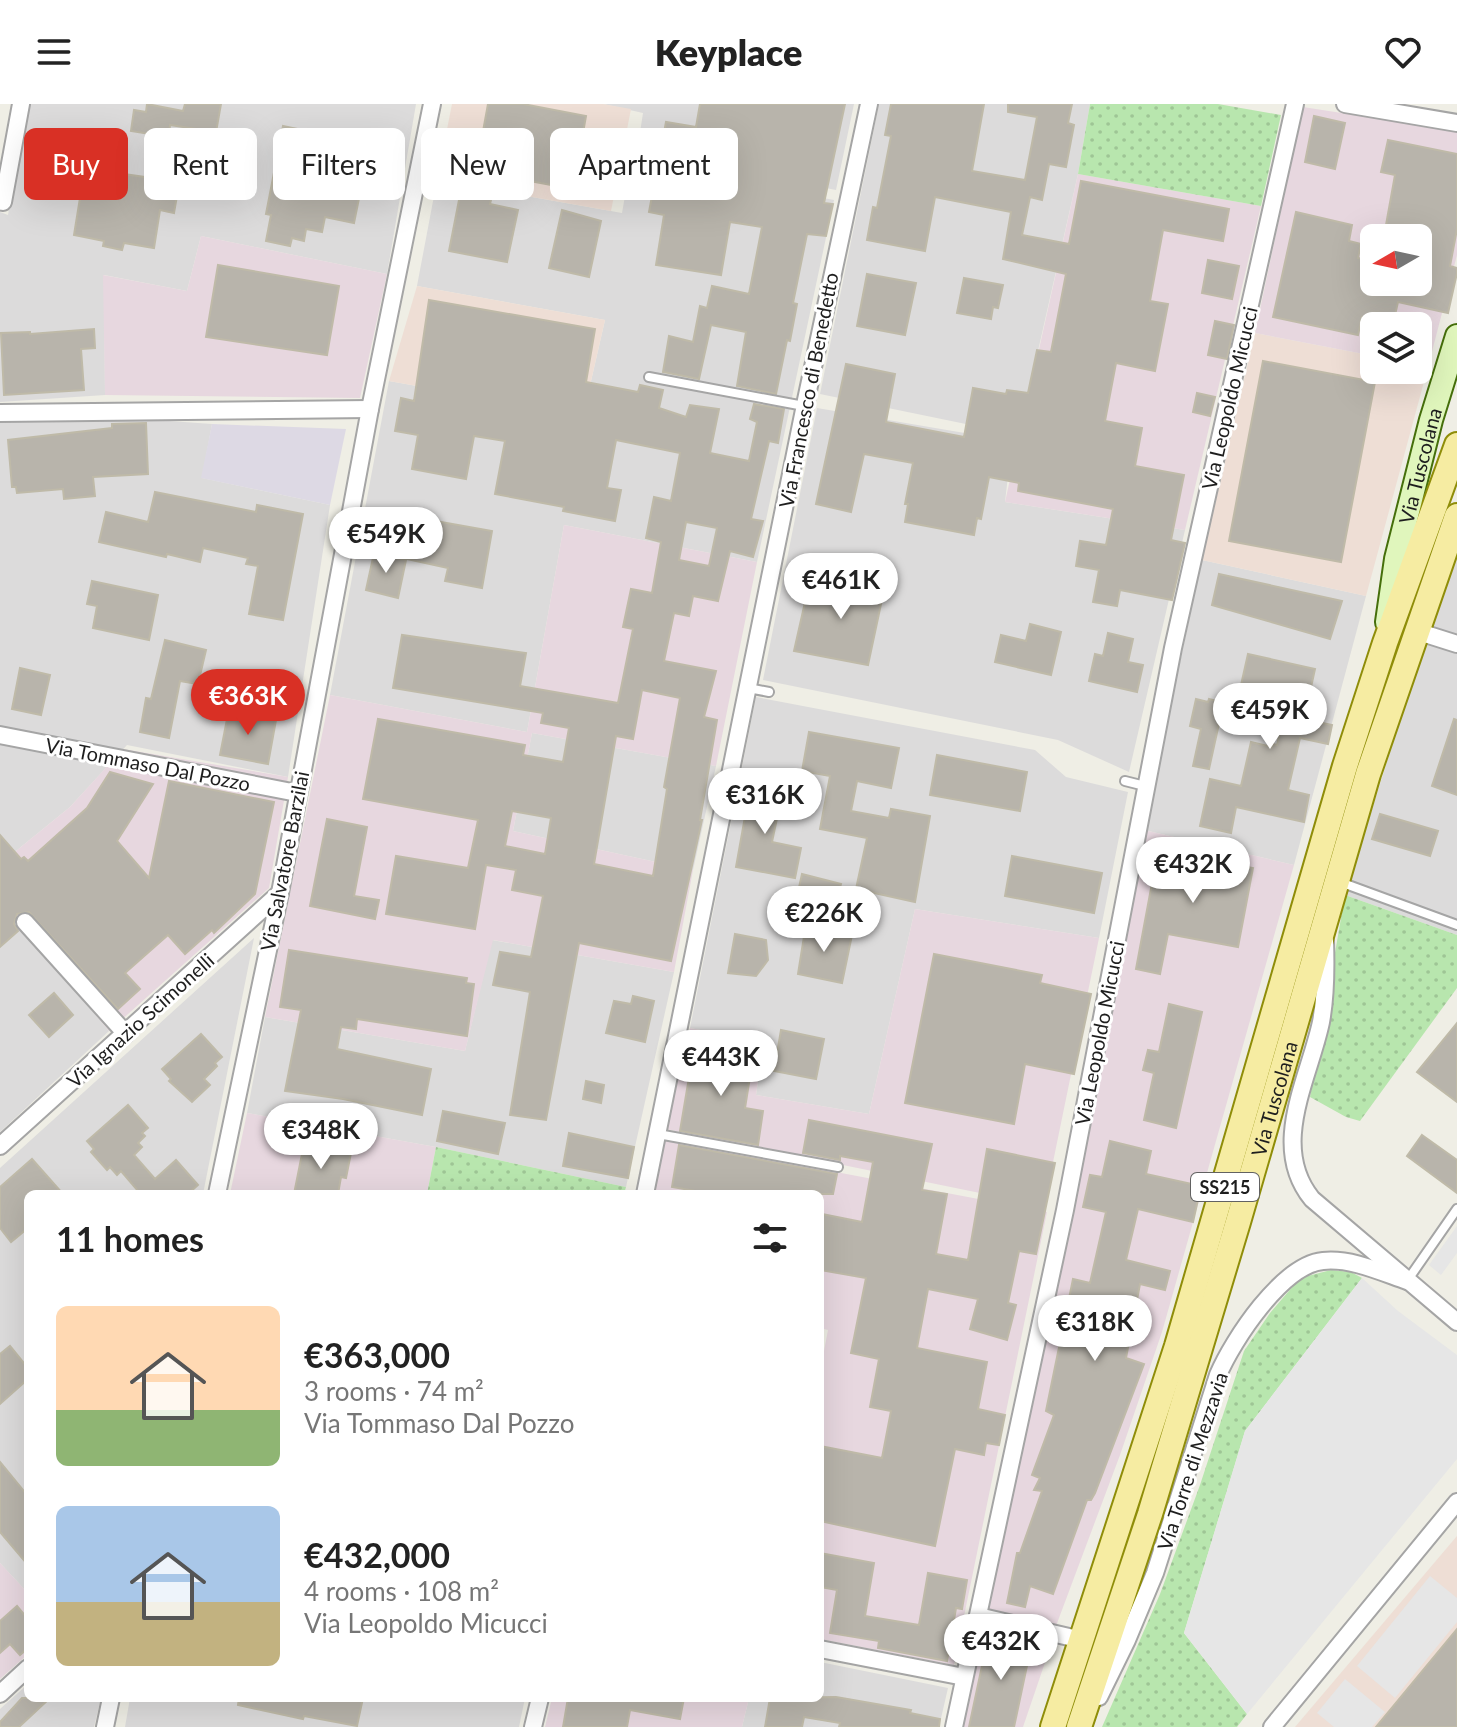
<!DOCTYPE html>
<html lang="en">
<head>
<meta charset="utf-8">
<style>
	:root { --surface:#fff; --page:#f2f2f2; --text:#222; --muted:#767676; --accent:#d93025 }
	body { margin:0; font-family:Lato,sans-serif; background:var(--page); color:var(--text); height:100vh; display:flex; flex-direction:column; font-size:30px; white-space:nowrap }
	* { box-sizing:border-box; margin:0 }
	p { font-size:26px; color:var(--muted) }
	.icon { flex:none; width:44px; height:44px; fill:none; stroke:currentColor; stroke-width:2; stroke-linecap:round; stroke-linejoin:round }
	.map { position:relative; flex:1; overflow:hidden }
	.details { position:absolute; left:24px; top:1086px; width:800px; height:512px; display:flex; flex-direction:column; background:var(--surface); border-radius:12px; box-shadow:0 8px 32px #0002 }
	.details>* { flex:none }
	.hud { position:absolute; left:24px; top:24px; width:800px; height:72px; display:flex; gap:16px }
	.needle { width:52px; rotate:261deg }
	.buttons { position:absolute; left:1360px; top:120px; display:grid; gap:16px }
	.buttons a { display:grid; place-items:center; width:72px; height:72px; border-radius:12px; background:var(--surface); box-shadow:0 8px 32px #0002; font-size:40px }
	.price { position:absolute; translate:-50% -68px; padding:0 18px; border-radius:28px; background:#fff; color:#222; font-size:26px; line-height:52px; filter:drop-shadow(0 2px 4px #0008) }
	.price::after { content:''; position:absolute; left:50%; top:48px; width:24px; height:18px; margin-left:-12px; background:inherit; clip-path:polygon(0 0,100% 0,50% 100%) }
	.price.active { background:var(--accent); color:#fff }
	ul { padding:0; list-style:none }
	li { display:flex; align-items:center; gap:24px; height:200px; padding:0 32px }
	li span { display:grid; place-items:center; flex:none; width:224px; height:160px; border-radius:12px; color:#555 }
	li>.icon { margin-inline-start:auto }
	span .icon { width:96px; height:96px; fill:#fffc; stroke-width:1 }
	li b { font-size:34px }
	h2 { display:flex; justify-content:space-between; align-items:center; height:96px; padding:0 32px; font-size:34px }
	.tag { padding:0 28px; border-radius:12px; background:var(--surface); box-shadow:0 8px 32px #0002; font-size:28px; line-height:72px }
	.tag.active { background:var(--accent); color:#fff }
	header { display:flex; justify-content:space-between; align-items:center; height:104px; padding:0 32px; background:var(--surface); font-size:36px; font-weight:800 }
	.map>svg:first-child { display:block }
	.residential { fill:#dcdbdb }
	.commercial { fill:#eeded5 }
	.industrial { fill:#e7d7df; fill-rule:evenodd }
	.grass { fill:url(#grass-dots) }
	.parking { fill:#e6e6e6 }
	.plaza { fill:#ddd9e4 }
	.building { fill:#b8b4ab; stroke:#bfbaa8; stroke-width:2; fill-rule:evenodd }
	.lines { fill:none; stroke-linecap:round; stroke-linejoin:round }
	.lane-casing { stroke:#a5a5a5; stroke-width:12 }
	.street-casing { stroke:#a5a5a5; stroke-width:20 }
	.secondary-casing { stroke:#456f0b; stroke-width:26 }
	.primary-casing { stroke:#8f8d09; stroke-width:28 }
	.lane { stroke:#fff; stroke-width:8 }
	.street { stroke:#fff; stroke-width:16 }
	.secondary { stroke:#e0f6bc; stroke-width:22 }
	.primary { stroke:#f6eca2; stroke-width:24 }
	.labels { text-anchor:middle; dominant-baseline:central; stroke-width:6; stroke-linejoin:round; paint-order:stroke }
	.shield { fill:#fff; stroke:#626262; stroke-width:2 }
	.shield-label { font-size:18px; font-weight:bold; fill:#1e1e1e }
	.street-label { font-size:20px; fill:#1e1e1e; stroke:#fff }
</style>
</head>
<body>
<header><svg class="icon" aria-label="menu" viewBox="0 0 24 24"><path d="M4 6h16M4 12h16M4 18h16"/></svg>Keyplace<svg class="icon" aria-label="heart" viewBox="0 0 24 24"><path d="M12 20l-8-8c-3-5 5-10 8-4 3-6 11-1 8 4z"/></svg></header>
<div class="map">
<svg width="1457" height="1623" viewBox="0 0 1457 1623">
	<defs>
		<pattern id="grass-dots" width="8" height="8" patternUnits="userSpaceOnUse" patternTransform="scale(2)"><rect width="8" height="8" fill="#b8e6ae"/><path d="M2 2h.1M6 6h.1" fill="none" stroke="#9ec595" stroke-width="1.8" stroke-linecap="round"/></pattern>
	</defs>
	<rect width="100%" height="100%" fill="#efeee5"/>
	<g class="residential">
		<path d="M27,0H416L387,170L201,132L187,187L104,171L105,291L0,298V108L8,111Z"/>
		<path d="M603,0H854L836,86L637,48L643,9Z"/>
		<path d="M879,0H1090L1078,70L1019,331L820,290Z"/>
		<path d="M631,58L834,96L757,458L564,421L527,628L330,591L389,277L583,312L605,216L417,182L437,76L622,109Z"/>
		<path d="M817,304L1012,337L1005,398L1185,426L1129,668L1058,636L763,576Z"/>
		<path d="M141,315L212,320L202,374L330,401L288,673L127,641L70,703L0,760V317Z"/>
		<path d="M1457,450V831L1345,791L1427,531Z"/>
		<path d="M1202,456L1366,492L1294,761L1144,726Z"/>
		<path d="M756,593L1035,646L1066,673L1128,688L1099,834L915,805L869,1010L756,991L764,938L690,924Z"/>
		<path d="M532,629L716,662L693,766L513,727Z"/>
		<path d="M0,796L109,927L0,1028Z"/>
		<path d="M254,834L203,1090H28V1489L0,1459V1064Z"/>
		<path d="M492,836L674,868L626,1083L436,1043L247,1009L265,913L465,947Z"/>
		<path d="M820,1558L948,1584L939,1623H742L749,1594H820Z"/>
		<path d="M28,1580V1594H101L94,1623H0V1605Z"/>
		<path d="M130,1594H525L519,1623H125Z"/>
	</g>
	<g class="commercial">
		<path d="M452,0H603L631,5L611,107L437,76Z"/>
		<path d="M417,182L605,216L583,312L389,277Z"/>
		<path d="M1255,229L1374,252V266H1418V261L1428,263L1366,492L1202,456Z"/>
		<path d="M1457,1432V1623H1295Z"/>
	</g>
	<g class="industrial">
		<path d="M1303,3L1457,27V151L1428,263L1418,261V222H1374V252L1255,229ZM1374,134H1418V178H1374Z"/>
		<path d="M1078,70L1261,102L1185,426L1005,398Z"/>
		<path d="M201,132L387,170L360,294L105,291L103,171L187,187Z"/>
		<path d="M564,421L757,458L716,662L532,629L513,727L693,766L674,868L493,836L465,947L265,913L330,591L527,628Z"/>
		<path d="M123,645L288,673L269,784L109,927L0,796V760L70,703Z"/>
		<path d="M1144,726L1294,761L1162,1228L1120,1351L1056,1522L987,1507L1074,1095Z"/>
		<path d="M915,805L1099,834L1044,1102L666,1025L690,924L764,938L756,991L869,1010Z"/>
		<path d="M247,1009L436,1043L427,1090H230Z"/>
		<path d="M661,1035L1047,1108L954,1561L820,1535V1268L828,1226L820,1224V1090H650Z"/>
		<path d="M0,1459L28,1489V1550L0,1575Z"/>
		<path d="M982,1522L1052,1538L1023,1623H962Z"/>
		<path d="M552,1594H749L742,1623H545Z"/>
	</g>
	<g class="grass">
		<path d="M1090,0H1218L1281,11L1261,102L1078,70Z"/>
		<path d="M1345,791L1457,831V884L1360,1017L1346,1013L1310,993Z"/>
		<path d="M436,1043L626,1083L624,1090H427Z"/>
		<path d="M1331,1166L1351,1168L1362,1174L1245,1327L1184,1529L1247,1610L1237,1623H1102L1160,1490L1200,1381L1244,1247L1270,1209L1300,1174Z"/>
	</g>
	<g class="parking">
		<path d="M1457,1122V1149L1441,1171L1429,1161Z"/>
		<path d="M1362,1174L1398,1207L1457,1251V1355L1247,1610L1184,1529L1245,1327Z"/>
		<path d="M1430,1472L1457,1494V1518L1395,1594L1357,1562Z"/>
		<path d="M1345,1575L1385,1608L1372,1623H1334L1317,1609Z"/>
	</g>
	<path class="plaza" d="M212,320L346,325L330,401L201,374Z"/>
	<g class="building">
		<path d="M147,0L183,7L185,0H221L216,28L170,21L169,33L131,27L134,6L146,8Z"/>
		<path d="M488,0H523L586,12L573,85L497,71L490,100L518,106L507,158L449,147L460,91L471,93Z"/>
		<path d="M700,0H845L824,99L833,100L826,132L807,130L793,199L797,200L790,237L787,236L776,290L737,282L746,228L711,221L699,275L663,268L669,232L693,238L700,202L707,204L712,182L749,190L762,123L730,118L721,171L656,161L664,111L649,108L666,18L696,23Z"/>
		<path d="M891,0H984L972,67L1025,76L1037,13L1008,8V0H1072L1068,19L1074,21L1066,63L1049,60L1042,96L1030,93L1022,131L1069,140L1081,77L1229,105L1223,137L1163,126L1150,197L1168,200L1155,267L1116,259L1105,317L1142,324L1135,362L1184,371L1171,436L1185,439L1172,496L1120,486L1117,502L1093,498L1099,466L1076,462L1080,437L1106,441L1113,405L1018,387L1019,379L989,373L981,415L977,414L974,431L905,418L908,400H905L913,359L864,350L851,408L816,400L846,260L895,270L886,318L964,333L973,284L1006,290L1007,286L1028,289L1037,246L1051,248L1066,170L1003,155L1011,108L935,93L925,147L867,136L873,103L877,104L891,32L885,31Z"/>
		<path d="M1314,12L1345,19L1335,65L1305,58Z"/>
		<path d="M283,22L370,40L354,119L325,113L322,128L306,125L304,137L292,134L290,142L266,137L271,111L266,110Z"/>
		<path d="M1388,36L1457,50V125L1450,162L1457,164V169L1448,209L1398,198L1393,220L1362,213L1358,231L1273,213L1296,108L1352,121L1349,137L1361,140L1358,154L1374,157V178H1418V162L1425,128L1386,121L1395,71L1381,68Z"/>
		<path d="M155,58L182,63L174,109L160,106L154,144L124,139L122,146L103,142L104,137L74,131L80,94H77L79,83L72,81L75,63L152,74Z"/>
		<path d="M562,106L601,117L589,173L549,164Z"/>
		<path d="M1208,156L1239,162L1232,195L1202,189Z"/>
		<path d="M218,161L339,182L327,251L206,233Z"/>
		<path d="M867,170L916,179L905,231L857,222Z"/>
		<path d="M964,174L1003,181L998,204L993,203L991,215L957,209Z"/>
		<path d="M429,196L595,225L586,278L638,288L640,281L663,286L659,304L686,313L690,301L719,305L710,349L749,357L757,318L750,315L754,300L784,305L778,339L769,337L751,415L763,417L753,453L730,447L718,497L693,492L689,512L674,509L664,557L716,567L704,613L717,616L700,716H702L671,857L579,839L546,1016L510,1011L530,888L493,881L500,848L531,853L543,792L512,786L516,766L486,761L475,825L386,810L396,752L468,764L478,716L363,695L378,615L525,641L523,651L563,658L569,624L541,619L543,609L393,584L402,531L526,549L520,582L618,599L633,525L623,523L631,485L652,489L661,438L646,434L654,393L671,397L680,349L616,336L607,384L621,386L615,417L563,407L564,403L495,390L505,337L474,332L466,375L412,365L418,331L395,327L401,294L414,297ZM686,418L717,424L709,462L679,456ZM642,586L680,594L664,683L667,685L653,772L594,760L616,632L633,635ZM512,707L551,714L545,750L505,742Z"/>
		<path d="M1215,217L1234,221L1227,255L1208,251Z"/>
		<path d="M94,225L95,244L81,245L84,286L4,291L1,229L30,228V230Z"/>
		<path d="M1263,257L1375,278L1341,458L1229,437Z"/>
		<path d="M1197,289L1215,293L1210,312L1193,308Z"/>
		<path d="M146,319L148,370L93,373L95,392L64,395L63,385L17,389L16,383H12L8,336L112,324V320Z"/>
		<path d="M155,388L256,408L257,401L303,410L283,516L249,510L258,462L246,460L248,454L203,444L200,458L167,450L166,453L99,438L106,408L148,418Z"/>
		<path d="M403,405L431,412L430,416L492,427L482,484L445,477L448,464L393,452Z"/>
		<path d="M374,449L406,456L398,494L366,486Z"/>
		<path d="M872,469L887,472L868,561L794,547L810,476L868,489Z"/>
		<path d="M1219,470L1342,497L1330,535L1212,501Z"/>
		<path d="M92,477L158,491L149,536L93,524L97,502L87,500Z"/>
		<path d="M1030,520L1061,528L1051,571L995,558L1001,531L1026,537Z"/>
		<path d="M1108,529L1133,535L1128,558L1143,561L1137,588L1089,577L1095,550L1103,552Z"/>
		<path d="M165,536L206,546L198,580L180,577L169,634L140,628L146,594L151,595Z"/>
		<path d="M1248,550L1315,565L1304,615L1332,621L1328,640L1300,634L1288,686L1309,691L1304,718L1236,703L1231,729L1200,722L1210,675L1241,682L1251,638L1272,643L1273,640L1277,641L1288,592L1241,581Z"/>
		<path d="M20,564L50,571L41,611L12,605Z"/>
		<path d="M1196,595L1208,598L1209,595L1236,602L1232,618L1220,615L1209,665L1193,662L1201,625L1190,622Z"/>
		<path d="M229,605L276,616L268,660L220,651Z"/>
		<path d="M1454,615L1457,616V691L1432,682Z"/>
		<path d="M809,628L899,644L891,684L857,677L851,707L889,714L891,705L930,712L915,798L856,785L867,734L820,725L830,672L802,667Z"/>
		<path d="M937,651L1027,668L1020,707L930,691Z"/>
		<path d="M110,668L153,680L117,737L149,774L169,677L274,698L255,790L214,829L212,826L185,850L168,831L125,869L140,885L118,905L29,808L17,810L14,820L18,827L0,843V731L21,755L24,753L28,757L87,704Z"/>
		<path d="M751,679L783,686L772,738L801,744L795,774L736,763Z"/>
		<path d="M1380,710L1438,727L1430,752L1372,735Z"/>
		<path d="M327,715L367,723L354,792L379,796L375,815L310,802Z"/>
		<path d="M1158,747L1253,764L1238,843L1168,830L1160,870L1136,865Z"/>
		<path d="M1012,752L1102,769L1094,809L1005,792Z"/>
		<path d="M802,770L841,780L836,797L798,788Z"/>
		<path d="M806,820L852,831L842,879L798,870Z"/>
		<path d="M735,830L766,836L768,856L756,872L728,869Z"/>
		<path d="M289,846L467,874L466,879L474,880L467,932L357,915L356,925L341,923L337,945L431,965L422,1011L343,995L285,987L301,906L280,903Z"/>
		<path d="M934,850L1042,871L1040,879L1091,890L1074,970L1025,960L1014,1020L905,999Z"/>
		<path d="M54,889L73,911L49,933L29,911Z"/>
		<path d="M633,892L654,897L645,938L606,929L614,897L631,900Z"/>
		<path d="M1169,900L1202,908L1176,1024L1144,1016L1154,969L1143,966L1148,946L1159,948Z"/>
		<path d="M1457,919V998L1417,968Z"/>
		<path d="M781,926L824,935L816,975L774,967Z"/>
		<path d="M201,930L222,953L215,959L217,962L204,975L210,981L192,998L169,977L171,975L162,965Z"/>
		<path d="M694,944L753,954L745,1004L763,1007L758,1041L680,1027Z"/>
		<path d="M586,977L604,981L601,999L583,995Z"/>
		<path d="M128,1001L148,1024L142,1029L145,1032L138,1039L142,1043L134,1051L155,1075L176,1056L198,1081L188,1090H137L139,1088L121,1067L117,1071L110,1063L107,1066L91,1048L94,1045L87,1037Z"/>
		<path d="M443,1007L505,1019L498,1050L437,1037Z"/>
		<path d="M809,1016L932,1040L922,1086L947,1090L936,1150L968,1156L987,1045L1055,1059L1036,1150L1019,1147L1008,1199L1016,1201L1007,1236L970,1225L978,1195L928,1185L917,1244L987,1258L978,1305L1005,1311L999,1341L986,1339L984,1351L955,1345L935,1442L820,1417V1342L882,1354L891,1307L870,1303L879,1255L851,1249L866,1174L820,1166L822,1110L862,1118L873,1058L840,1052V1056L803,1049Z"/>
		<path d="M569,1029L634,1043L628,1074L563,1062Z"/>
		<path d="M1422,1031L1457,1056V1089L1407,1052Z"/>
		<path d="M1110,1037L1151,1047L1146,1070L1201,1082L1193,1118L1138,1105L1126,1156L1170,1167L1165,1186L1140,1180L1126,1254L1144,1260L1095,1389L1091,1396H1087L1053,1490L1030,1482L1025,1503L1007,1499L1017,1449H1020L1042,1387L1034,1386L1040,1374L1032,1371L1054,1311L1046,1307L1073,1175L1090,1179L1106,1108L1083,1103L1090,1071L1102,1073Z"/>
		<path d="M304,1040L351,1049L346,1074L341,1073L338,1090H294Z"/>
		<path d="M679,1041L837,1070L833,1090H713L672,1083Z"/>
		<path d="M32,1055L63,1090H28V1124L11,1138L0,1124V1083Z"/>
		<path d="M10,1242L28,1264V1275L0,1300V1250Z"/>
		<path d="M0,1358L28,1392V1461L0,1428Z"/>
		<path d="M820,1449L874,1459L865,1512L919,1521L928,1469L967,1476L962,1505L956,1504L947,1557L878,1544L879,1537L830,1529L837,1486L820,1483Z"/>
		<path d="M17,1502L28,1515V1544L20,1551L10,1540L0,1549V1517Z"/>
		<path d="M1457,1525V1623H1376Z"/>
		<path d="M989,1529L1032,1538L1014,1623H969Z"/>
		<path d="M836,1593L911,1606L910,1609L940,1615L939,1623H839L840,1619L804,1613L802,1623H765L770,1594Z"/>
		<path d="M22,1594H50L19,1623H0V1618Z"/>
		<path d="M239,1594H363L357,1622L304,1612L303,1615L238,1601Z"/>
		<path d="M568,1594H684L680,1615L630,1606L627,1623H563Z"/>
	</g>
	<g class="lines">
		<g class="lane-casing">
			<g id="lane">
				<path d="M649,273L804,302"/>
				<path d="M748,584L769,588"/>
				<path d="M1125,677L1145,682"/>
				<path d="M1340,778L1457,821"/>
				<path d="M658,1030L838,1063"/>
				<path d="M1407,1177L1457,1105"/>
			</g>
		</g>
		<g class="street-casing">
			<g id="street">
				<path d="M1345,0L1457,19"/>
				<path d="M3,98L21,0"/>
				<path d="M0,309L370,305"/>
				<path d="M1416,527L1457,540"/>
				<path d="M0,631L297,689"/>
				<path d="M25,818L126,930"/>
				<path d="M1325,837C1326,865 1326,891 1321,918C1309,975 1269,1042 1312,1095L1457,1218"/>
				<path d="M0,1042L280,789"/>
				<path d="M217,1090L280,789L370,305L432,0"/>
				<path d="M645,1090L806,296L869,0"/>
				<path d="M978,1512L1082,1536"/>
				<path d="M820,1545L964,1573"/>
				<path d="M0,1590L28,1564"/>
				<path d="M1099,1593L1127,1536L1155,1469L1218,1271C1233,1236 1282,1161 1323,1157C1351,1154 1381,1168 1407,1177"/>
				<path d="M105,1623L111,1594"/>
				<path d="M533,1623L540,1594"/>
				<path d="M954,1623L1065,1106L1173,544L1295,0"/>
				<path d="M1272,1623L1457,1398"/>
			</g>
		</g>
		<g class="secondary-casing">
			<g id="secondary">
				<path id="s1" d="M1387,518L1396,455L1431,316L1457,232"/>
			</g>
		</g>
		<g class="primary-casing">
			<g id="primary">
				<path d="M1053,1623L1177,1242L1345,662L1385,539L1457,341"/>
				<path id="s2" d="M1079,1623L1150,1410L1238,1118L1368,670L1457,412"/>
			</g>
		</g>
		<use href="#lane" class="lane"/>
		<use href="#street" class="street"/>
		<use href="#secondary" class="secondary"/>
		<use href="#primary" class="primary"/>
	</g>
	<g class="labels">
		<rect class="shield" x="1191" y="1069" width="68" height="28" rx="6"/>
		<g class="shield-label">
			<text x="1225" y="1083">SS215</text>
		</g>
		<g class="street-label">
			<text transform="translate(808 286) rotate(-79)">Via Francesco di Benedetto</text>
			<text transform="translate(1229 294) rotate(-77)">Via Leopoldo Micucci</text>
			<text stroke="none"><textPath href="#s1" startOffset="160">Via Tuscolana</textPath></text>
			<text transform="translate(148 660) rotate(11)">Via Tommaso Dal Pozzo</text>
			<text transform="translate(284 757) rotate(-79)">Via Salvatore Barzilai</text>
			<text transform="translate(140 916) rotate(-42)">Via Ignazio Scimonelli</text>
			<text transform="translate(1099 929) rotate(-79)">Via Leopoldo Micucci</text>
			<text stroke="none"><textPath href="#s2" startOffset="658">Via Tuscolana</textPath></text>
			<text transform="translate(1192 1357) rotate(-72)">Via Torre di Mezzavia</text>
		</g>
	</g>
</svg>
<div class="buttons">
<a><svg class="needle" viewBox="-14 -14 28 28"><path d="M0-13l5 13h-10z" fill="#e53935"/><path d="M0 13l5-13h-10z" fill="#767676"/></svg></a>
<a><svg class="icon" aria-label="layers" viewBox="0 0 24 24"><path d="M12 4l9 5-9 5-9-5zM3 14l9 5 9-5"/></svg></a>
</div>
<b class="price" style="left:386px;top:471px">€549K</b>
<b class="price" style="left:841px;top:517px">€461K</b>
<b class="price active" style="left:248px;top:633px">€363K</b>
<b class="price" style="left:1270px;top:647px">€459K</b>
<b class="price" style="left:765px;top:732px">€316K</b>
<b class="price" style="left:1193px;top:801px">€432K</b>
<b class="price" style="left:824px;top:850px">€226K</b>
<b class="price" style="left:721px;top:994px">€443K</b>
<b class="price" style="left:321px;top:1067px">€348K</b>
<b class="price" style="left:1095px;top:1259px">€318K</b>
<b class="price" style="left:1001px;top:1578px">€432K</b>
<div class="hud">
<a class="tag active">Buy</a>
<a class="tag">Rent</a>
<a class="tag">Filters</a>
<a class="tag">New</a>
<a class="tag">Apartment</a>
</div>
<section class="details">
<h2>11 homes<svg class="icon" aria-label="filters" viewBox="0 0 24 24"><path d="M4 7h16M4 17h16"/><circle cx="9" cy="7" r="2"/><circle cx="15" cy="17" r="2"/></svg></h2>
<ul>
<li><span style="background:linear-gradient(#ffd9b3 65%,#8fb573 0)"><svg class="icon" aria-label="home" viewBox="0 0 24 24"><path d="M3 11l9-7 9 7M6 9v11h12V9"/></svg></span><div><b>€363,000</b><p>3 rooms · 74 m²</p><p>Via Tommaso Dal Pozzo</p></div></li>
<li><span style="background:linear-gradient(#a9c7e8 60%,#c2b280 0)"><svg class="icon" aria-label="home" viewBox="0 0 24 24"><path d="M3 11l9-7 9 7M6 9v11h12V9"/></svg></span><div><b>€432,000</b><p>4 rooms · 108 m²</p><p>Via Leopoldo Micucci</p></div></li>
</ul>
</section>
</div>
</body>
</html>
